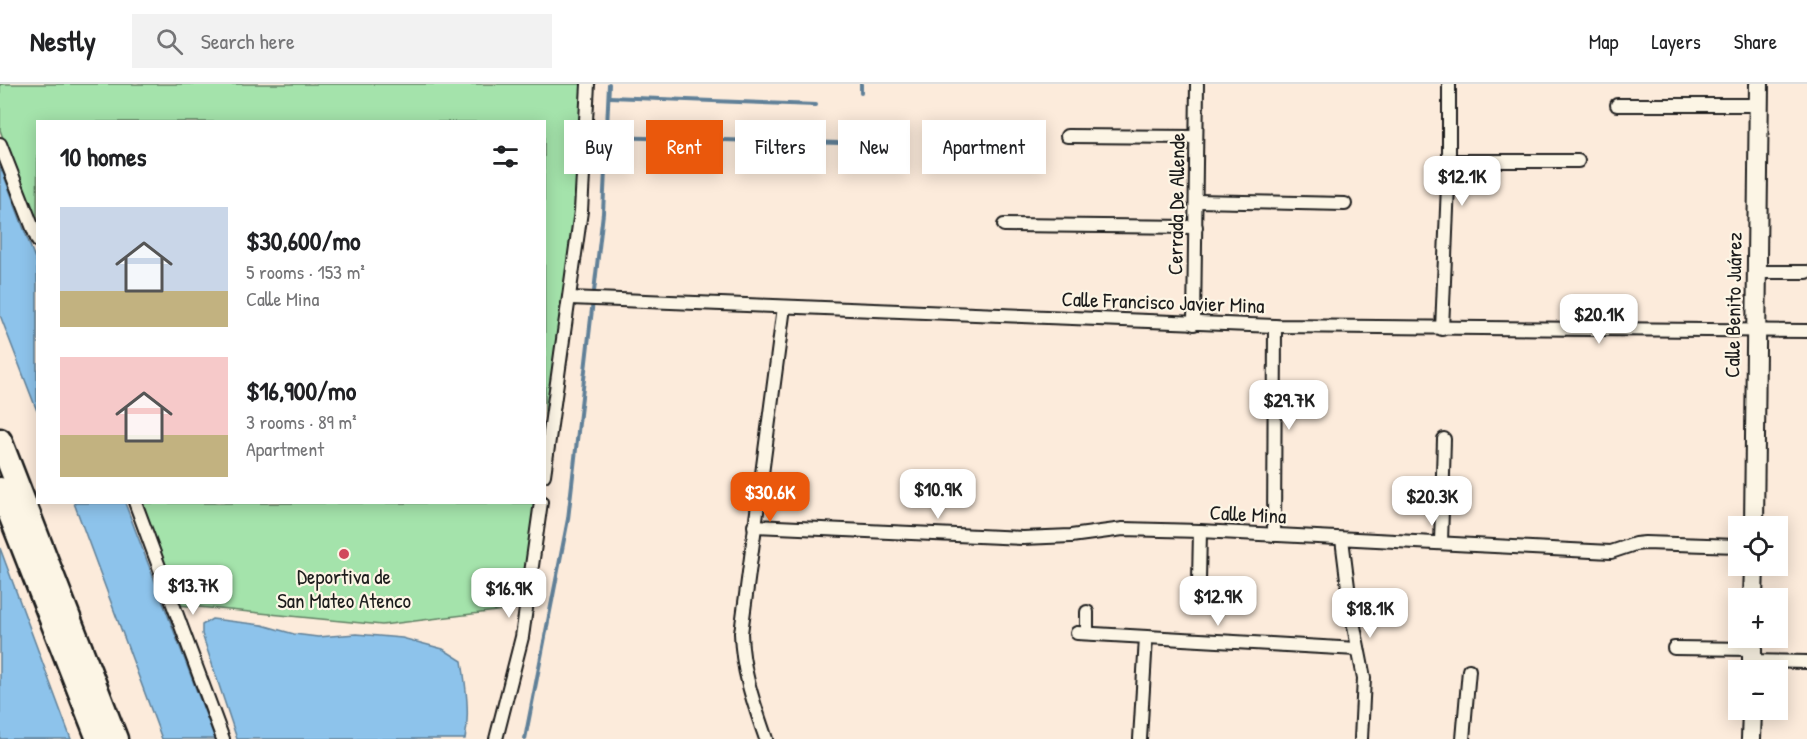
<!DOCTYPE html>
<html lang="en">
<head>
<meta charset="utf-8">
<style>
	:root { --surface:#fff; --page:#f2f2f2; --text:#202124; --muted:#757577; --line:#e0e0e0; --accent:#ea580c }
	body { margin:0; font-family:"Patrick Hand",sans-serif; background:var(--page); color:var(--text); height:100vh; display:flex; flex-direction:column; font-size:22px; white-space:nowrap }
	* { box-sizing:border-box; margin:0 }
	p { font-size:20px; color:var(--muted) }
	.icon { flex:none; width:33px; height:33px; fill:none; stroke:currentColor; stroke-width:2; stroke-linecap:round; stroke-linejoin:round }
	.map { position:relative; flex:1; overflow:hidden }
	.side { position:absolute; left:36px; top:36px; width:510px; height:384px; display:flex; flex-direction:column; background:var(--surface); border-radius:0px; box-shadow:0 3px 15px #0003 }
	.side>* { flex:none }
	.banner { position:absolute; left:564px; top:36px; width:570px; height:54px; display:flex; gap:12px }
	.tools { position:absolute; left:1728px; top:432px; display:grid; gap:12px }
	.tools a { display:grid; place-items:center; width:60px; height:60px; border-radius:0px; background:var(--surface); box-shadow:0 3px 15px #0003; font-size:30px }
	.price { position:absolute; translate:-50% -51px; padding:0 14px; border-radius:12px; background:#fff; color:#222; font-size:20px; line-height:39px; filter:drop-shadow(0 2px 3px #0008) }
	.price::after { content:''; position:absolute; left:50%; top:36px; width:18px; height:14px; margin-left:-9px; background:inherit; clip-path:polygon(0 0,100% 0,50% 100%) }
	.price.selected { background:var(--accent); color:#fff }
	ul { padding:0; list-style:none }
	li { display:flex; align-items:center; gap:18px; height:150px; padding:0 24px }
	li span { display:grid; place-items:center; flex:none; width:168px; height:120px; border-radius:0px; color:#555 }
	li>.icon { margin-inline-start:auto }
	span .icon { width:72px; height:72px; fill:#fffc; stroke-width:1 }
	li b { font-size:26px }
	h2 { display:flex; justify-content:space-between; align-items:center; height:72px; padding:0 24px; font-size:26px }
	.pill { padding:0 21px; border-radius:0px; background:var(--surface); box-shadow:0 3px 15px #0003; font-size:21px; line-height:54px }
	.pill.selected { background:var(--accent); color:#fff }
	header { display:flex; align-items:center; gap:36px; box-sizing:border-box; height:84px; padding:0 30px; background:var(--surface); border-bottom:2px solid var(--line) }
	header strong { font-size:28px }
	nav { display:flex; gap:33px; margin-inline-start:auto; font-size:21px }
	.search { width:420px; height:54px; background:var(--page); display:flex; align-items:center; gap:15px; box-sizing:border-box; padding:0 21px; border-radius:0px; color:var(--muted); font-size:22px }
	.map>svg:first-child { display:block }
	.green { fill:#a4e3ab; stroke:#608064; stroke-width:1.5 }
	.water { fill:#8dc3eb; stroke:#608098; stroke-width:1.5 }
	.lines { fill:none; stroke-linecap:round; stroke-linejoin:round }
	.stream { stroke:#608098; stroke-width:4 }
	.minor-casing { stroke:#1c1c1c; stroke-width:16 }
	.secondary-casing { stroke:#1c1c1c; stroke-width:22 }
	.motorway-casing { stroke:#1c1c1c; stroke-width:27 }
	.minor { stroke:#fcf5e5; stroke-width:12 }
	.secondary { stroke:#fcf5e5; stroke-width:18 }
	.motorway { stroke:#fcf5e5; stroke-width:22 }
	.poi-dot { fill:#d1495b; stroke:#fcf5e5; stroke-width:2 }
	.labels { text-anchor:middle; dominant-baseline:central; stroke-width:4.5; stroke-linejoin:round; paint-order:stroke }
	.street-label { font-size:21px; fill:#1c1c1c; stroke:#fcf5e5 }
	.poi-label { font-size:21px; fill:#1c1c1c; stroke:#fcf5e5 }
</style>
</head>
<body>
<header>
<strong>Nestly</strong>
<div class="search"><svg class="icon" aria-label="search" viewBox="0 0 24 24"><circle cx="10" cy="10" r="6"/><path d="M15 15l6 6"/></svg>Search here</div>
<nav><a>Map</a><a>Layers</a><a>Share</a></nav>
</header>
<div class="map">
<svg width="1807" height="655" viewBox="0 0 1807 655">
	<rect width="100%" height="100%" fill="#fcebdb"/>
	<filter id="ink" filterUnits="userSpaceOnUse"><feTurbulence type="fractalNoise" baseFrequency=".0167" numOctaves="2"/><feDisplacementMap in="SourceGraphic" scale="12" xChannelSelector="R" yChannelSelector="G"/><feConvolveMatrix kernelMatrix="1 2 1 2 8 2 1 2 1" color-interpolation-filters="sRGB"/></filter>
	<g filter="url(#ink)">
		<g class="green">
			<path d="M0,0H582L573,149L545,358L544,38H38L37,146L0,46Z"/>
			<path d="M140,419H536L522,524L382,541L178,521Z"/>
		</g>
		<g class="water">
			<path d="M0,81L37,180V327L0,231Z"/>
			<path d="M74,419H125L215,655H162Z"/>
			<path d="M0,464L71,655H0Z"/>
			<path d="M212,535L262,541L294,550L318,553L356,550L402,554L443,565L462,577C466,603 470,630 465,655H237L202,550V541Z"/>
		</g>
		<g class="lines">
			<g class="stream">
				<path d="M861,9V0"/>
				<path d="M609,13L816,21"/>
				<path d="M606,53L841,59"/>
				<path d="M525,655L568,435L603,129L609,0"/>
			</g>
			<g class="minor-casing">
				<g id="minor">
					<path d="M1617,21H1758"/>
					<path d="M1067,52L1196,53"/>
					<path d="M0,60L38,157"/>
					<path d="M1449,77H1578"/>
					<path d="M1196,117L1345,120"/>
					<path d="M1004,141L1196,143"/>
					<path d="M1756,188H1807"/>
					<path d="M570,214L1275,242L1807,247"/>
					<path d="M1194,240L1197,0"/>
					<path d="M1442,245L1449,77V0"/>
					<path d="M544,391L581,127L588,0"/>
					<path d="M135,418L223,655"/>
					<path d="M754,442L1023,454L1071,452L1123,445L1200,447L1611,468L1635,460L1645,459L1738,462"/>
					<path d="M1274,451L1275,242"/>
					<path d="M1342,455L1351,527L1364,594L1361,655"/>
					<path d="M1441,459L1444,355"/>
					<path d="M1199,497L1200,447"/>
					<path d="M1077,549L1357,565"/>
					<path d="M1087,549V528"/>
					<path d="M1674,564L1752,565"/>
					<path d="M1752,577L1807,578"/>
					<path d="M496,655L522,553L541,418"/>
					<path d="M766,655C754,620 742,587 741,549L784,223"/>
					<path d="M1140,655L1146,554"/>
					<path d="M1463,655L1469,586"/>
				</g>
			</g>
			<g class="secondary-casing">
				<g id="secondary">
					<path d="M1754,442L1759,0"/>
					<path d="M1753,514L1754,482"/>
					<path d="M1752,586V554"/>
					<path d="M1751,655L1752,626"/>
				</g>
			</g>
			<g class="motorway-casing">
				<g id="motorway">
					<path d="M0,356L116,655"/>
					<path d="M0,405L98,655"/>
				</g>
			</g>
			<use href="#minor" class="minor"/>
			<use href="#secondary" class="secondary"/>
			<use href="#motorway" class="motorway"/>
		</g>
	</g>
	<circle class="poi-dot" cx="344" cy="470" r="6"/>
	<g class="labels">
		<g class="street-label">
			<text transform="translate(1176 120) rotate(-89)">Cerrada De Allende</text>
			<text transform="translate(1163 218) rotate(2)">Calle Francisco Javier Mina</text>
			<text transform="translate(1733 221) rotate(-89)">Calle Benito Juárez</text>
			<text transform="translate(1248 430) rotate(3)">Calle Mina</text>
		</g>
		<g class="poi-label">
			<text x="344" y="492">Deportiva de<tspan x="344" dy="24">San Mateo Atenco</tspan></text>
		</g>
	</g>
</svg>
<div class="tools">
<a><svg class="icon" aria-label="locate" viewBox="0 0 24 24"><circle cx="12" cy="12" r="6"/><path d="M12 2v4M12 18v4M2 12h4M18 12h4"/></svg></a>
<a>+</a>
<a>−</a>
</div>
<b class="price" style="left:1462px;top:123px">$12.1K</b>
<b class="price" style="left:1599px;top:261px">$20.1K</b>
<b class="price" style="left:1289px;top:347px">$29.7K</b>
<b class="price" style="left:938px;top:436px">$10.9K</b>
<b class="price selected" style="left:770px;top:439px">$30.6K</b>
<b class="price" style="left:1432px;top:443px">$20.3K</b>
<b class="price" style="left:193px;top:532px">$13.7K</b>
<b class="price" style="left:509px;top:535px">$16.9K</b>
<b class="price" style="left:1218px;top:543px">$12.9K</b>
<b class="price" style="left:1370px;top:555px">$18.1K</b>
<div class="banner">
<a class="pill">Buy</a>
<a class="pill selected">Rent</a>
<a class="pill">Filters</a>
<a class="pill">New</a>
<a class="pill">Apartment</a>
</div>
<section class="side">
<h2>10 homes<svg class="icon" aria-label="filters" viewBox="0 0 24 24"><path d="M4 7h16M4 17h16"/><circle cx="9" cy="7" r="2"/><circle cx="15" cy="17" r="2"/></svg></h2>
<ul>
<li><span style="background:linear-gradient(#c9d6e8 70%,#c2b280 0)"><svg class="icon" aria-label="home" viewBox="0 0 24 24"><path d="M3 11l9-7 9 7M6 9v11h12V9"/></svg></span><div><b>$30,600/mo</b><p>5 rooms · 153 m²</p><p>Calle Mina</p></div></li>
<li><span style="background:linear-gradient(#f6c9c9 65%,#c2b280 0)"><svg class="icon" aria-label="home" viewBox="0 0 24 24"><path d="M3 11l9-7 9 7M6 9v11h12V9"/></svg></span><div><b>$16,900/mo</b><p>3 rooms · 89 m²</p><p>Apartment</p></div></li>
</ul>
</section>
</div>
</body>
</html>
